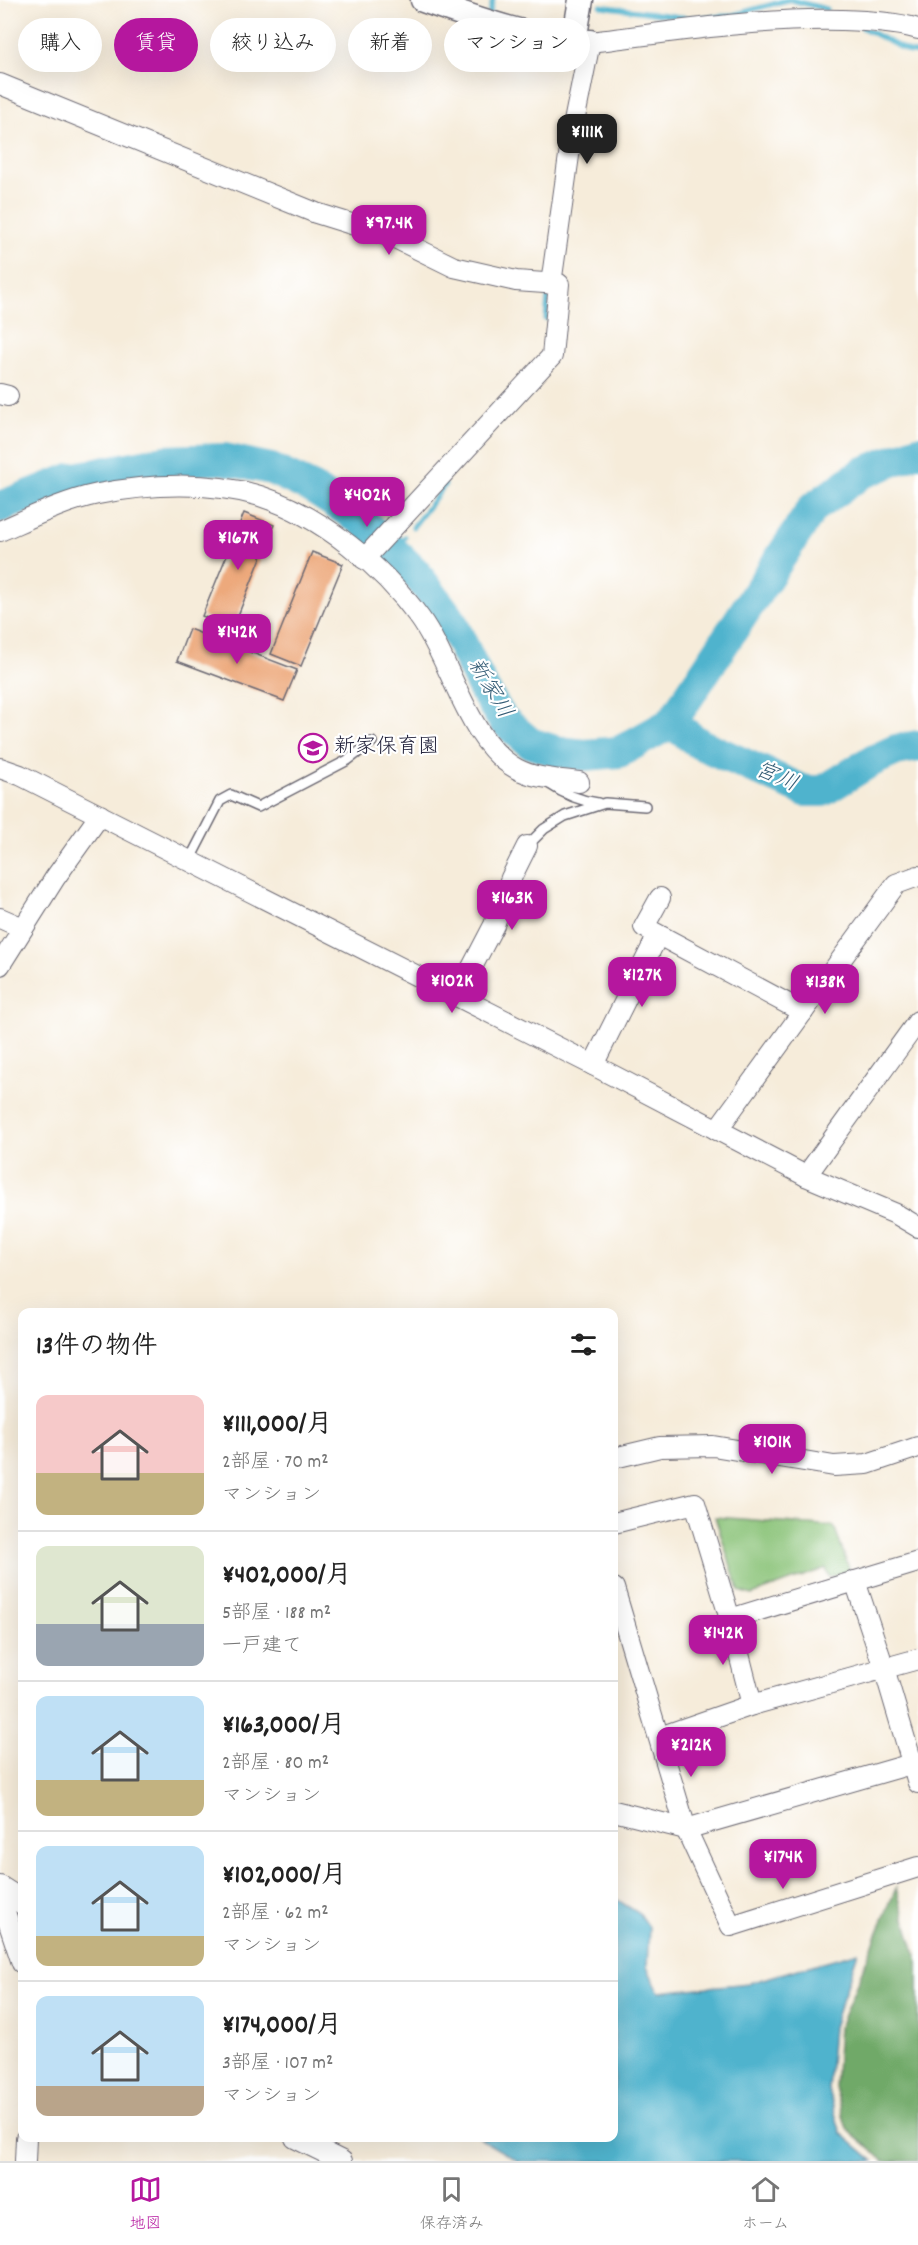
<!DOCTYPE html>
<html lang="ja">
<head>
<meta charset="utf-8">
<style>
	:root { --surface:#fff; --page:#f2f2f2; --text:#222; --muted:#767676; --line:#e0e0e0; --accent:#b5179e }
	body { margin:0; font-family:Dekko,"Klee One",sans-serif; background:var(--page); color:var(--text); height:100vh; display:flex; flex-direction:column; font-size:22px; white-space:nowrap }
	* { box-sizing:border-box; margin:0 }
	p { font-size:20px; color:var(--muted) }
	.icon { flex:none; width:33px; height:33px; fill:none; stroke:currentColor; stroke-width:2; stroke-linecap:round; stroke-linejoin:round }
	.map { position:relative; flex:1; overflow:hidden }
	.side { position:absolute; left:18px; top:1308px; width:600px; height:834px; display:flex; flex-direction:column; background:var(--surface); border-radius:12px; box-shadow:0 6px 24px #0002 }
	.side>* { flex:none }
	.hud { position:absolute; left:18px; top:18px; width:600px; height:54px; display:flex; gap:12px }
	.price { position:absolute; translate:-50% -51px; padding:0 14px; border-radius:12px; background:var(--accent); color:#fff; font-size:20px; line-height:39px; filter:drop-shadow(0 2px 3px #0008) }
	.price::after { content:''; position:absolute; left:50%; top:36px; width:18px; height:14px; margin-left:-9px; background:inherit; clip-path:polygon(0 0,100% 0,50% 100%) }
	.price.current { background:#222; color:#fff }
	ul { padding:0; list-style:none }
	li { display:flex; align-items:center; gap:18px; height:150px; padding:0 18px }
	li+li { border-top:2px solid var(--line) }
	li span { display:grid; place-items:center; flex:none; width:168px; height:120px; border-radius:12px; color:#555 }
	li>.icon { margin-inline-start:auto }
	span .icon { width:72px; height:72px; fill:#fffc; stroke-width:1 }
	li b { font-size:26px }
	h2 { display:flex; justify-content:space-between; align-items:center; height:72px; padding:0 18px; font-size:26px }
	.chip { padding:0 21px; border-radius:27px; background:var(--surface); box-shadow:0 6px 24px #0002; font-size:21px; line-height:54px }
	.chip.current { background:var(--accent); color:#fff }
	.tabs { display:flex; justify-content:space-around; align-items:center; height:84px; border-top:2px solid var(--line); background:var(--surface); font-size:16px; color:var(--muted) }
	.tabs a { display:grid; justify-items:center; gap:3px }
	.tabs .current { color:var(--accent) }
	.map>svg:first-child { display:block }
	.green { fill:#8ac378; stroke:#56725a; stroke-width:1.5 }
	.forest { fill:#6fa968; stroke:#486652; stroke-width:1.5 }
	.water { fill:#4fb3cd; stroke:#386a84; stroke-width:1.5 }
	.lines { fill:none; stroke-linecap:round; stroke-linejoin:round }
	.stream { stroke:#4fb3cd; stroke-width:5 }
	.river { stroke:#4fb3cd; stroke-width:32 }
	.building { fill:#eda97c }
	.service-casing { stroke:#6c6973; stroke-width:12 }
	.minor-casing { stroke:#6c6973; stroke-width:22 }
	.tertiary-casing { stroke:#6c6973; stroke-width:27 }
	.service { stroke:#fff; stroke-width:9 }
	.minor { stroke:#fff; stroke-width:20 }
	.tertiary { stroke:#fff; stroke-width:24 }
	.labels { text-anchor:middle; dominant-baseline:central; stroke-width:4.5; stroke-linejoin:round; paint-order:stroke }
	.poi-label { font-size:21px; fill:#22223b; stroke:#fff; text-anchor:start }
	.water-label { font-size:22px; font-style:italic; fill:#345c75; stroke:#fff }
</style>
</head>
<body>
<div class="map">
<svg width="918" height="2161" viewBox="0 0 918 2161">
	<rect width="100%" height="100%" fill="#fff"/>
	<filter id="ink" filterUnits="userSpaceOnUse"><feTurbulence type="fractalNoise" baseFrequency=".0167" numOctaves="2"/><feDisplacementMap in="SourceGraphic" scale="12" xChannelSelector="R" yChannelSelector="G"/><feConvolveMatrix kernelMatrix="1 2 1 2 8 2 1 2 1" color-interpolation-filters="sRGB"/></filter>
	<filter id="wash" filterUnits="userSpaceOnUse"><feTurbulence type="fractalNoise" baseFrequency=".008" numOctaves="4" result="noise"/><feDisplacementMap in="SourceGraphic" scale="24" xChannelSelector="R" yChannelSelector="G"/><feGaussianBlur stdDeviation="1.35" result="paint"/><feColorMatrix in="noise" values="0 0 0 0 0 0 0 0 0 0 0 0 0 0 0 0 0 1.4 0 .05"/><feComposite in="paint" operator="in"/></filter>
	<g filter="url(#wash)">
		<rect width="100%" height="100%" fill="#f6ecda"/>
		<path class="green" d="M715,1517L834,1526L850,1571L829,1577L826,1568L752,1595L739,1591Z"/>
		<path class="forest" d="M896,1888L918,1962V2161H884L847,2129L835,2088L839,2027Z"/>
		<path class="water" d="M614,1898L640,1914L649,1927L647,1967L659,1992L749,1983L858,1952L833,2027L828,2090L841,2133L874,2161H518L482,2140L480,2138H614Z"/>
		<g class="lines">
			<g class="stream">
				<path d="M791,0L827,9"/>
				<path d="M601,6L689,18L729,16L788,0"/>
				<path d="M489,16L493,0"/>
				<path d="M863,28L909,52L918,53"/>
				<path d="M487,31L492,36L563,56L571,62L578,73"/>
				<path d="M546,319L548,298"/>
				<path d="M413,527L445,485"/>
				<path d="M395,551L405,537"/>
			</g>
			<g class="river">
				<path d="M0,507L70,479L165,461L224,459L271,469L310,487L360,519L415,572L450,619L484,690L503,720L530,743L558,752L585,755L619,752L671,723L813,508L862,473L918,451"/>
				<path d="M671,723L700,744L805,791H823L870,762L896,750L918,746"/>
			</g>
		</g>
		<g id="blocks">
			<g class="building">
				<path d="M244,513L274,525L233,628L202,616Z"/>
				<path d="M312,552L343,564L301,666L271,654Z"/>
				<path d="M189,629L297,670L284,701L177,661Z"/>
			</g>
		</g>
	</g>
	<g filter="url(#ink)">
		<use href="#blocks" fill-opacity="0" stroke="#6c6973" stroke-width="1.5"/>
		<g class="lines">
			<g class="service-casing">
				<g id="service">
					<path d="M548,783C564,794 579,801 598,803"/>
					<path d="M527,846L544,829L565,816L605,803L645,806"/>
					<path d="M189,861L220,801L231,795L258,807L348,760L372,742"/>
				</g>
			</g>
			<g class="minor-casing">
				<g id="minor">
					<path d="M0,84L316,213L393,237L454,267L516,281L559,284L552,356L364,559"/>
					<path d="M551,284L573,127L590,42C673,32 757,18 841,20C866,21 894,22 918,29"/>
					<path d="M0,394L8,396"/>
					<path d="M0,531C32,517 64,501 98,494C149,484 209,481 260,496C322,516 382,566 420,618C452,662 468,743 517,769C536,779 559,779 579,782"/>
					<path d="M0,768L20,775L593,1065L806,1176L896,1214L918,1227"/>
					<path d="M660,898L644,927L803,1012"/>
					<path d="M0,918L23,928"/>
					<path d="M0,965L55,878L100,815"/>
					<path d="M457,996L494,925L511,878L527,846"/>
					<path d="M593,1065L658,935"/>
					<path d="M717,1130L896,884L918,876"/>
					<path d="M806,1176L918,1021"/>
					<path d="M614,1458L660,1447L713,1446L834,1466L867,1464L918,1447"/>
					<path d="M614,1523L695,1503L730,1619L752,1705"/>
					<path d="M855,1581L884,1668L918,1783"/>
					<path d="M614,1588L686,1829L731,1926L918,1867"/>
					<path d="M730,1619L918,1562"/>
					<path d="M660,1737L752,1705L918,1659"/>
					<path d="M614,1811L686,1829L918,1762"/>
					<path d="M0,1886L14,1895L22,1904"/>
					<path d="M0,1897L22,1963"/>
					<path d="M295,2138L342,2161"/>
					<path d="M25,2161L26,2138"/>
				</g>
			</g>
			<g class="tertiary-casing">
				<g id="tertiary">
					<path d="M423,0C474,18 536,41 590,42"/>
					<path d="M574,41L581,0"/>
				</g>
			</g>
			<use href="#service" class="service"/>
			<use href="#minor" class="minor"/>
			<use href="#tertiary" class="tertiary"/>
		</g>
	</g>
	<defs>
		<g id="school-ring" transform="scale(1.5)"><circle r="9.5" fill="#fff" stroke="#b5179e" stroke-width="1.5"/><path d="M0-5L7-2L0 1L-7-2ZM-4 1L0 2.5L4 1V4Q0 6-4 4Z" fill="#b5179e"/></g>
	</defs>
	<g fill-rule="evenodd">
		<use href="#school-ring" x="313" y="748"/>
	</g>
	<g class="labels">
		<g class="poi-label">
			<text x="334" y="748">新家保育園</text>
		</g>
		<g class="water-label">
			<text transform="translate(489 689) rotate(59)">新家川</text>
			<text transform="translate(776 778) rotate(24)">宮川</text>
		</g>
	</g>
</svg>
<b class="price current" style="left:587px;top:165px">¥111K</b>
<b class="price" style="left:389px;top:256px">¥97.4K</b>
<b class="price" style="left:367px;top:528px">¥402K</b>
<b class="price" style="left:238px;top:571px">¥167K</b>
<b class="price" style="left:237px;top:665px">¥142K</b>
<b class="price" style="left:512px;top:931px">¥163K</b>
<b class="price" style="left:642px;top:1008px">¥127K</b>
<b class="price" style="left:452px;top:1014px">¥102K</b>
<b class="price" style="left:825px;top:1015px">¥138K</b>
<b class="price" style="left:772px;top:1475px">¥101K</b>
<b class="price" style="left:723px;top:1666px">¥142K</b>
<b class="price" style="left:691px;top:1778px">¥212K</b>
<b class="price" style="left:783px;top:1890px">¥174K</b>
<div class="hud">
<a class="chip">購入</a>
<a class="chip current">賃貸</a>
<a class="chip">絞り込み</a>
<a class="chip">新着</a>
<a class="chip">マンション</a>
</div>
<section class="side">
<h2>13件の物件<svg class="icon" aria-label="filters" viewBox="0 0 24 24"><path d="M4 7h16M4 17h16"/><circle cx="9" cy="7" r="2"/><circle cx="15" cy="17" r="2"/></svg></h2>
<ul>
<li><span style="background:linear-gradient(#f6c9c9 65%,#c2b280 0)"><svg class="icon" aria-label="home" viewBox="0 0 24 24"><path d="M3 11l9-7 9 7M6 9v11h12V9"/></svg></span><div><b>¥111,000/月</b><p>2部屋 · 70 m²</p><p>マンション</p></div></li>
<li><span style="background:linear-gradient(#dfe7d0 65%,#9aa5b1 0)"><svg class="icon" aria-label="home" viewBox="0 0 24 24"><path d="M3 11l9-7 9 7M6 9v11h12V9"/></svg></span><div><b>¥402,000/月</b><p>5部屋 · 188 m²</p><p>一戸建て</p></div></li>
<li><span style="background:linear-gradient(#bfe0f5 70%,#c2b280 0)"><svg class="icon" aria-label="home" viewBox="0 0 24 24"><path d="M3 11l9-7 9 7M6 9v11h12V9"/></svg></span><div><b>¥163,000/月</b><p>2部屋 · 80 m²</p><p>マンション</p></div></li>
<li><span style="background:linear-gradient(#bfe0f5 75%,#c2b280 0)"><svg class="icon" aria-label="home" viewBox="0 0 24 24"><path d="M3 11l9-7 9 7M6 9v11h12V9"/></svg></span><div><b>¥102,000/月</b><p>2部屋 · 62 m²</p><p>マンション</p></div></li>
<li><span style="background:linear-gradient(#bfe0f5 75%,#b9a48a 0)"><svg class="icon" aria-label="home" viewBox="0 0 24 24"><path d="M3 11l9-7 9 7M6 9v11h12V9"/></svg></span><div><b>¥174,000/月</b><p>3部屋 · 107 m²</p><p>マンション</p></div></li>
</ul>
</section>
</div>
<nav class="tabs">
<a class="current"><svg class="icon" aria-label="map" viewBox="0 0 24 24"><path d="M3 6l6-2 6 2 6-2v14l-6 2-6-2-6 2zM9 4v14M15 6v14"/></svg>地図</a>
<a><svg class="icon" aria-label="saved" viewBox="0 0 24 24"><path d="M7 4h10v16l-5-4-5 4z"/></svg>保存済み</a>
<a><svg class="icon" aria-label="home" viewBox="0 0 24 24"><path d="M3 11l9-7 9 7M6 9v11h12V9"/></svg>ホーム</a>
</nav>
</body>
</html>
